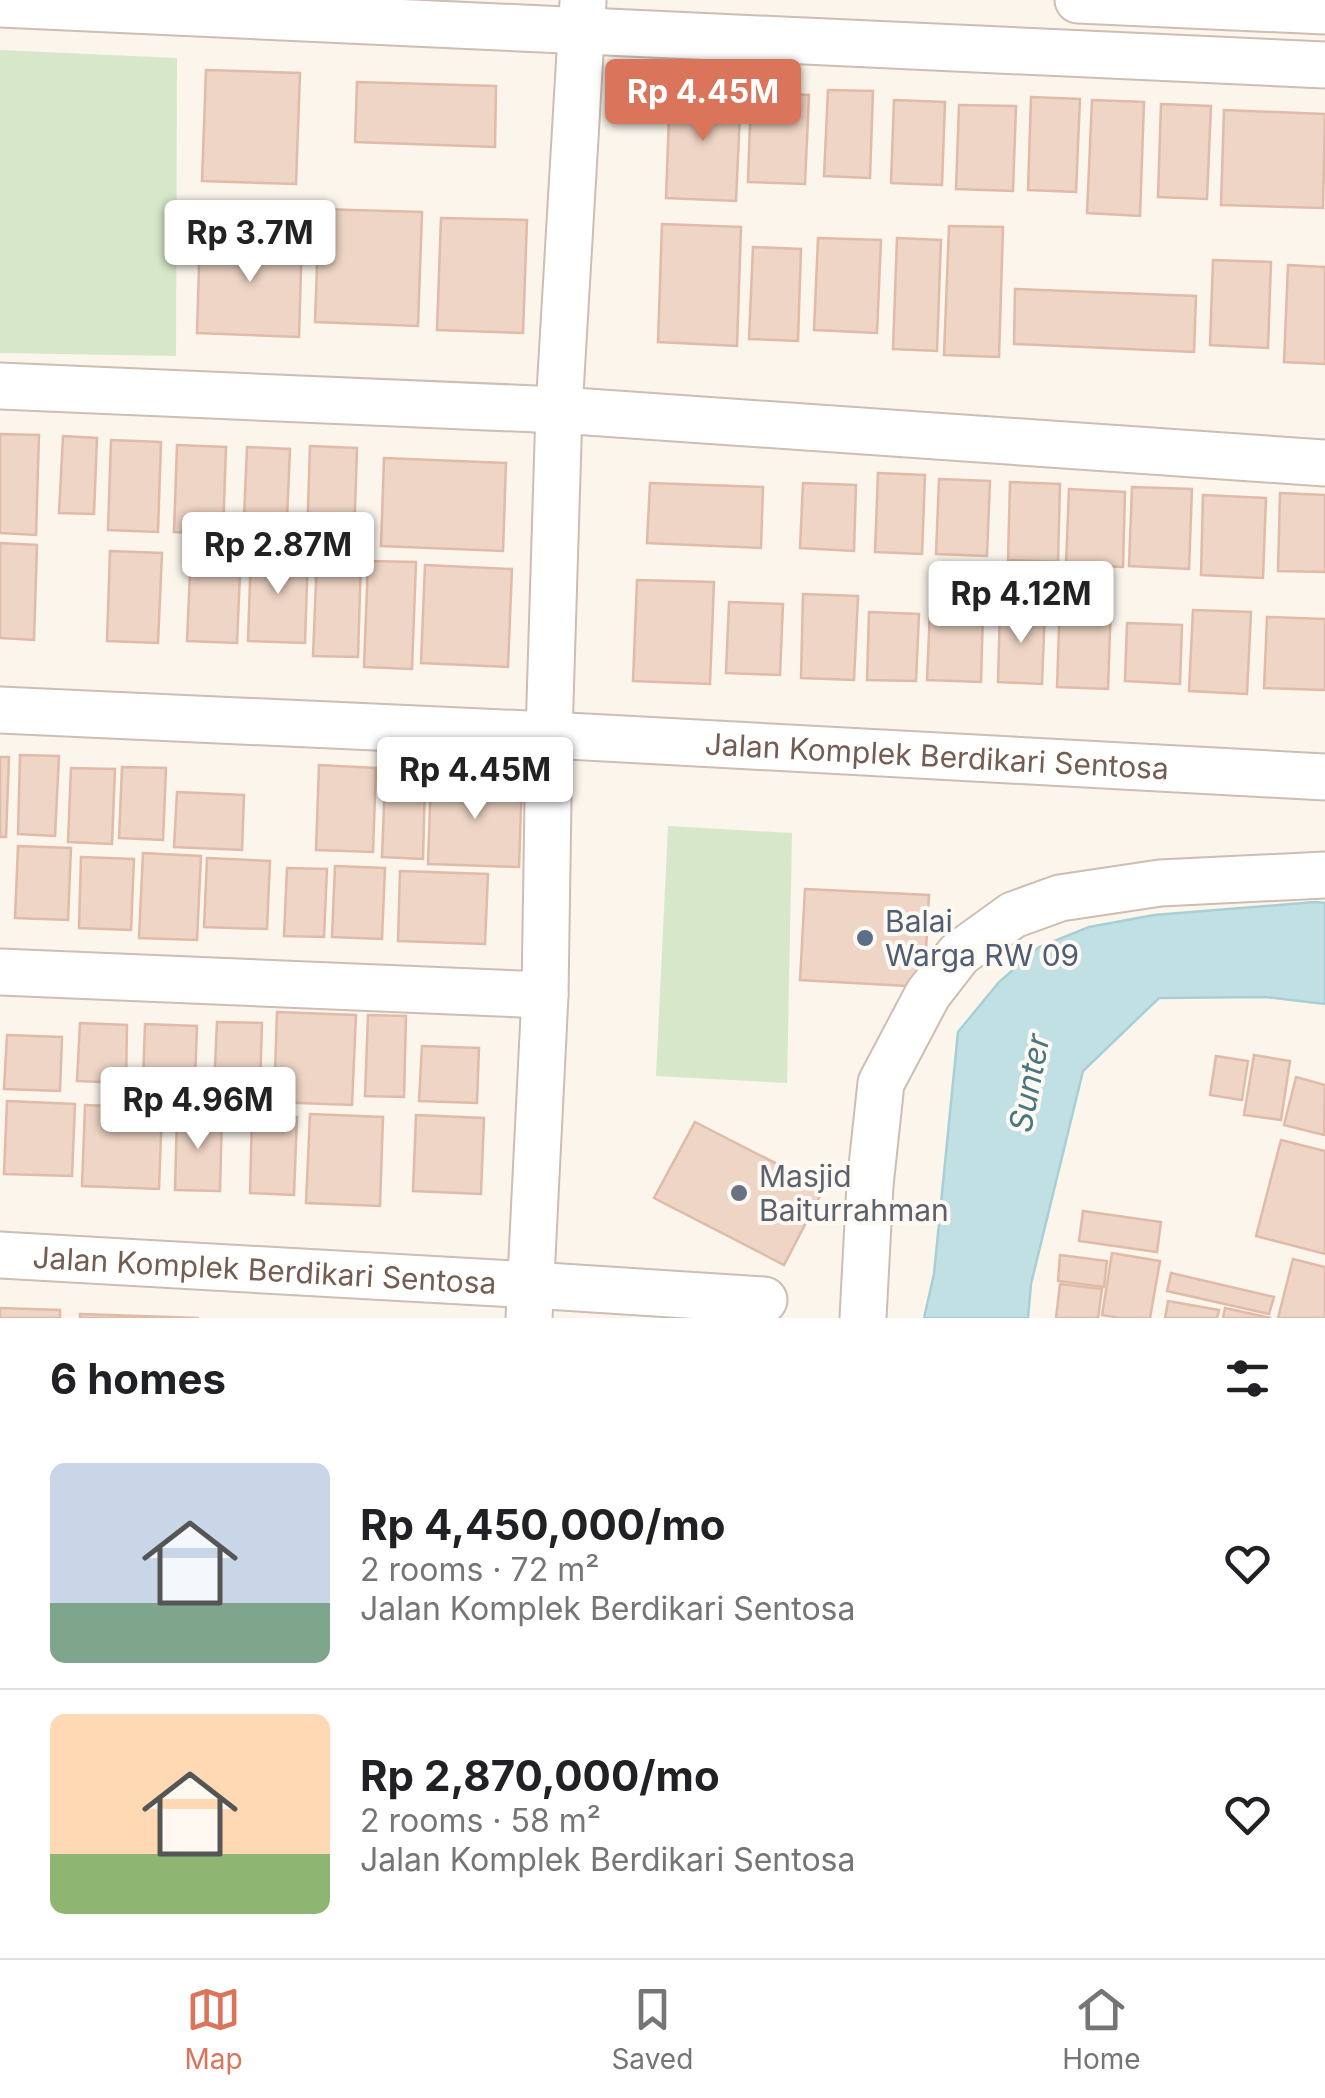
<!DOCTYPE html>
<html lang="en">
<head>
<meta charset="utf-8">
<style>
	:root { --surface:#fff; --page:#f2f2f2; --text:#202124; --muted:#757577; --line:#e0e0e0; --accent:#da755c }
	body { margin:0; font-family:Inter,sans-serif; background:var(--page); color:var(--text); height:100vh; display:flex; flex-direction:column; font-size:38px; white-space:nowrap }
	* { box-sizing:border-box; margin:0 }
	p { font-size:32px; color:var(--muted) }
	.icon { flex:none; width:55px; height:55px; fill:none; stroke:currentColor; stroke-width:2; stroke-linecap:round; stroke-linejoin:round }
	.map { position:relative; height:1318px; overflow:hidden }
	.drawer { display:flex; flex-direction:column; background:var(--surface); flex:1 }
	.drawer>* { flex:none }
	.price { position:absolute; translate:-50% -85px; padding:0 22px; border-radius:10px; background:#fff; color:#222; font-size:32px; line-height:65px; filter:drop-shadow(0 2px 5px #0008) }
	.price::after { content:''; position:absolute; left:50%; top:60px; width:30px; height:22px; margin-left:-15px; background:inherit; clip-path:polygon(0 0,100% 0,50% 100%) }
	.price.current { background:var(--accent); color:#fff }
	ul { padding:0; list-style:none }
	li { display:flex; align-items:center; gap:30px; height:250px; padding:0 50px }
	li+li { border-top:2px solid var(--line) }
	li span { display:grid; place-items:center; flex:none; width:280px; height:200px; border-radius:15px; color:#555 }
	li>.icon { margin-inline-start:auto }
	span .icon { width:120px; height:120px; fill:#fffc; stroke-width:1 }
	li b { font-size:42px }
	h2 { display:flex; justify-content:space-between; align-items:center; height:120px; padding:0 50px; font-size:42px }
	.menu { display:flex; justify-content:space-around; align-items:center; height:140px; border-top:2px solid var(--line); background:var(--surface); font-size:28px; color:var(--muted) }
	.menu a { display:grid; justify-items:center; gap:5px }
	.menu .current { color:var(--accent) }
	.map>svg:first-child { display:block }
	.green { fill:#d7e8ca }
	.water { fill:#c1e0e4; stroke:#a8cfd5; stroke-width:2.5 }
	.building { fill:#eed5c5; stroke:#e0bba7; stroke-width:2.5 }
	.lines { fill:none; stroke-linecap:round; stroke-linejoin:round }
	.minor-casing { stroke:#cdbdb2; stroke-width:49 }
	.minor { stroke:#fff; stroke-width:45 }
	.service-dot { fill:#5c6f8a; stroke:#fef9f2; stroke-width:4 }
	.worship-dot { fill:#6b7280; stroke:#fef9f2; stroke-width:4 }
	.labels { text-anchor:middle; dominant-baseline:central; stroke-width:8; stroke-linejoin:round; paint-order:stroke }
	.street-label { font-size:30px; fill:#755c50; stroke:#fef9f2 }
	.service-label { font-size:30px; fill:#4e5e75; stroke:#fef9f2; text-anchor:start }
	.worship-label { font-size:30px; fill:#5b616d; stroke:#fef9f2; text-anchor:start }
	.water-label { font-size:32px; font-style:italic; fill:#47777f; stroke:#fef9f2 }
</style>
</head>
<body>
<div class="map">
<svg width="1325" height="1318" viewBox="0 0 1325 1318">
	<rect width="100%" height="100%" fill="#fbf5ec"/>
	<g class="green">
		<path d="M0,50L177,58L176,356L0,353Z"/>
		<path d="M668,826L792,833L787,1083L656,1076Z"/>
	</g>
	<path class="water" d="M1315,902L1325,903V1004L1265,997L1159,998L1083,1071L1031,1284L1028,1318H924L934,1274L958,1032L999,982L1039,947L1089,927L1154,915Z"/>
	<g class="building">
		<path d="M206,70L300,73L296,184L202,181Z"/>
		<path d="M357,82L496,86L495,147L355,142Z"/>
		<path d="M670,88L741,91L736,201L666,198Z"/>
		<path d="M828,90L873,91L870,178L824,176Z"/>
		<path d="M751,92L809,95L805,184L748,182Z"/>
		<path d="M1031,97L1080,99L1076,192L1028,190Z"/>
		<path d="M894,100L945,102L942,185L891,183Z"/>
		<path d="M1092,100L1144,102L1140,216L1087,213Z"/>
		<path d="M1161,104L1211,106L1207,199L1158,197Z"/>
		<path d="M959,105L1016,106L1013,191L956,189Z"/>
		<path d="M1224,110L1325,114L1323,208L1221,205Z"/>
		<path d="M319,209L422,212L418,326L315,322Z"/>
		<path d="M441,218L527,220L523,333L437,330Z"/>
		<path d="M662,224L741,227L737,346L658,342Z"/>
		<path d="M949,226L1003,227L999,357L944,355Z"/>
		<path d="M200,233L302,236L299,337L197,333Z"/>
		<path d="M818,238L881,240L877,333L814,330Z"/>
		<path d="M897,238L941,240L937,351L893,349Z"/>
		<path d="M753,247L801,249L798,341L749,339Z"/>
		<path d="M1213,260L1271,262L1268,348L1210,345Z"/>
		<path d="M1288,265L1325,267V364L1284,362Z"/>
		<path d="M1015,289L1196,296L1194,352L1014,344Z"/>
		<path d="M0,434L39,435L36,535L0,533Z"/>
		<path d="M63,436L97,438L94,514L59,513Z"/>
		<path d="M111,440L161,442L158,532L108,530Z"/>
		<path d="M177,445L226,447L223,534L174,532Z"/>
		<path d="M310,446L357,448L354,540L307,539Z"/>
		<path d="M247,447L290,449L286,542L243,540Z"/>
		<path d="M384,458L506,463L503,551L381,546Z"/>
		<path d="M878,473L925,475L922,554L875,552Z"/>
		<path d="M939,479L990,481L987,556L936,554Z"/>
		<path d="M1010,482L1060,484L1058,562L1008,560Z"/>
		<path d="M650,483L763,487L761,548L647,543Z"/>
		<path d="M803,483L856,485L854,551L800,548Z"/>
		<path d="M1132,487L1192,489L1189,569L1129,566Z"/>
		<path d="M1069,489L1125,492L1123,567L1066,565Z"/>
		<path d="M1280,493L1325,495V572L1278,571Z"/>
		<path d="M1203,495L1266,498L1263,578L1201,575Z"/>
		<path d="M0,543L37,545L34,640L0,638Z"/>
		<path d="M191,549L241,551L237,643L187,641Z"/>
		<path d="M110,551L162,553L158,643L107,641Z"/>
		<path d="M251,551L308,553L305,643L248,641Z"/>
		<path d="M317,556L361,558L358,657L313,656Z"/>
		<path d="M368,561L416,562L412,669L364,667Z"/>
		<path d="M425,565L512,569L508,667L421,663Z"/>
		<path d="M637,580L714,582L710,684L633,681Z"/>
		<path d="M803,594L858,596L854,680L801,678Z"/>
		<path d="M1060,600L1111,602L1108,689L1057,687Z"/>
		<path d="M729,602L783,604L780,675L726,673Z"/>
		<path d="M1000,608L1045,609L1042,684L998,682Z"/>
		<path d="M930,610L983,612L981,682L927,680Z"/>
		<path d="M1193,610L1251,612L1247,694L1189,691Z"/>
		<path d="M869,612L919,614L916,681L867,680Z"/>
		<path d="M1267,617L1325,619V690L1264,688Z"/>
		<path d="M1127,623L1182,625L1180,684L1125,681Z"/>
		<path d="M20,755L59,756L55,836L18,834Z"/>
		<path d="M0,757H9L6,837H0Z"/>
		<path d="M319,765L376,768L373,852L316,850Z"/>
		<path d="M122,767L166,768L163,840L119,838Z"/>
		<path d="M71,768L115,769L112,844L68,842Z"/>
		<path d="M431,776L522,779L519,867L428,864Z"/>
		<path d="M385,780L425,782L423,859L382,857Z"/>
		<path d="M177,792L244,795L242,850L174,847Z"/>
		<path d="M18,846L71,848L68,920L15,918Z"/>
		<path d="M143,853L201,856L197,940L139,938Z"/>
		<path d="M81,857L134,859L131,930L79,928Z"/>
		<path d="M207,858L270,861L267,929L204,927Z"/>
		<path d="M335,866L385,868L382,939L332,937Z"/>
		<path d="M287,868L327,869L324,937L284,936Z"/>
		<path d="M400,871L488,874L485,944L398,941Z"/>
		<path d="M805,889L929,895L924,987L800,980Z"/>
		<path d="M277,1012L356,1015L352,1105L274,1102Z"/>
		<path d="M368,1015L406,1016L404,1097L365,1096Z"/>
		<path d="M217,1022L262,1023L260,1088L214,1087Z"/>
		<path d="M80,1023L127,1025L126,1083L77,1081Z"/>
		<path d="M145,1024L197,1026L195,1082L143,1080Z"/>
		<path d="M7,1035L62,1037L60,1091L4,1089Z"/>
		<path d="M422,1046L479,1048L477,1103L419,1101Z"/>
		<path d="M1254,1055L1290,1061L1281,1120L1244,1115Z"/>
		<path d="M1216,1056L1248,1061L1242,1100L1210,1095Z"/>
		<path d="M1296,1077L1325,1085L1324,1135L1284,1125Z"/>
		<path d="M7,1101L75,1104L72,1176L4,1174Z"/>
		<path d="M85,1105L162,1108L159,1189L82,1186Z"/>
		<path d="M177,1112L222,1114L220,1191L175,1190Z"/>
		<path d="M310,1114L383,1117L380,1206L306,1203Z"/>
		<path d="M416,1115L484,1118L481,1194L413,1191Z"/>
		<path d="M252,1116L297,1117L294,1195L250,1193Z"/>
		<path d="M695,1122L824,1188L784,1265L654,1198Z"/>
		<path d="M1281,1140L1325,1151V1254L1256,1236Z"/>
		<path d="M1083,1211L1161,1222L1157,1252L1079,1241Z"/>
		<path d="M1112,1253L1160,1261L1150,1318H1120L1102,1315Z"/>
		<path d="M1060,1255L1107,1261L1104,1287L1058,1281Z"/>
		<path d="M1293,1259L1325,1267V1318H1278Z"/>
		<path d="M1171,1273L1274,1297L1269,1314L1167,1291Z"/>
		<path d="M1060,1284L1102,1289L1098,1318H1056Z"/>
		<path d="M1168,1301L1219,1310L1217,1318H1165Z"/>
		<path d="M0,1308L60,1310V1318H0Z"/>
		<path d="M1225,1308L1271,1318H1223Z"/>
		<path d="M80,1314L199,1318H80Z"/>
	</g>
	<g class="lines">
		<g class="minor-casing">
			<g id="minor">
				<path d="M1078,0L1325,11"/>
				<path d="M0,4L1325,65"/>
				<path d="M0,386L559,410L1325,463"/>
				<path id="s1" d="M0,710L549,735L1325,777"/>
				<path d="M0,972L545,995"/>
				<path id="s2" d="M0,1255L531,1285L764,1300"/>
				<path d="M529,1318L545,995L549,735L559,410L583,2"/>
				<path d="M863,1318L870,1185L881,1083L928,994L959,954L1013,915L1060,898L1160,883L1325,875"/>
			</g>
		</g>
		<use href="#minor" class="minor"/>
	</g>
	<circle class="service-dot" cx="865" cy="938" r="10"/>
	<circle class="worship-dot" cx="739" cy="1193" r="10"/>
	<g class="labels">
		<g class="street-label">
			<text stroke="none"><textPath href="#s1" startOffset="938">Jalan Komplek Berdikari Sentosa</textPath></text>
			<text stroke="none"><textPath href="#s2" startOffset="265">Jalan Komplek Berdikari Sentosa</textPath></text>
		</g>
		<g class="service-label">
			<text x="885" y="921">Balai<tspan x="885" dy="34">Warga RW 09</tspan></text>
		</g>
		<g class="worship-label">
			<text x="759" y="1176">Masjid<tspan x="759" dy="34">Baiturrahman</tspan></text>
		</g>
		<g class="water-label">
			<text transform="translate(1029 1083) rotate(-79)">Sunter</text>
		</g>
	</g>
</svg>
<b class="price current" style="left:703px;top:144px">Rp 4.45M</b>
<b class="price" style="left:250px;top:285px">Rp 3.7M</b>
<b class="price" style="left:278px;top:597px">Rp 2.87M</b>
<b class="price" style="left:1021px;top:646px">Rp 4.12M</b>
<b class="price" style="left:475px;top:822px">Rp 4.45M</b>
<b class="price" style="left:198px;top:1152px">Rp 4.96M</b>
</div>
<section class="drawer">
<h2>6 homes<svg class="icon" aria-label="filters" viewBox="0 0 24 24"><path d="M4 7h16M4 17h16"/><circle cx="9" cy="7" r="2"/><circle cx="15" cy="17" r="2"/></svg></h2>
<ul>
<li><span style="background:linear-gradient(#c9d6e8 70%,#7fa58c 0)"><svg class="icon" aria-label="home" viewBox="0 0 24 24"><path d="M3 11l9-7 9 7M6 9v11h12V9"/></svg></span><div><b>Rp 4,450,000/mo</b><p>2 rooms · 72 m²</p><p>Jalan Komplek Berdikari Sentosa</p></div><svg class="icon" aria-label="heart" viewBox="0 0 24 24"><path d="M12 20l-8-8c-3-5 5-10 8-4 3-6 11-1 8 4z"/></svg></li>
<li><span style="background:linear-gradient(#ffd9b3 70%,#8fb573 0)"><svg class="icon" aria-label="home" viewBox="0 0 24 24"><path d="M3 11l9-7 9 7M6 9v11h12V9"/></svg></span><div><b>Rp 2,870,000/mo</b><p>2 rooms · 58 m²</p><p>Jalan Komplek Berdikari Sentosa</p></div><svg class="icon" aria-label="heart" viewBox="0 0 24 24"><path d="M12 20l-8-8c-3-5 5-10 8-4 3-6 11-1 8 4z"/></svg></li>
</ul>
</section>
<nav class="menu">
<a class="current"><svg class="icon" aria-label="map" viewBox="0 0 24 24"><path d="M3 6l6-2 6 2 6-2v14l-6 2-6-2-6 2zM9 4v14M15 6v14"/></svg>Map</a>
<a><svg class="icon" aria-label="saved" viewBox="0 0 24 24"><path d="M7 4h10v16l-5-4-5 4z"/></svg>Saved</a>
<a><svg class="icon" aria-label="home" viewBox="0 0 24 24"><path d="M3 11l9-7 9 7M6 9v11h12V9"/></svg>Home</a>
</nav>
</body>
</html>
